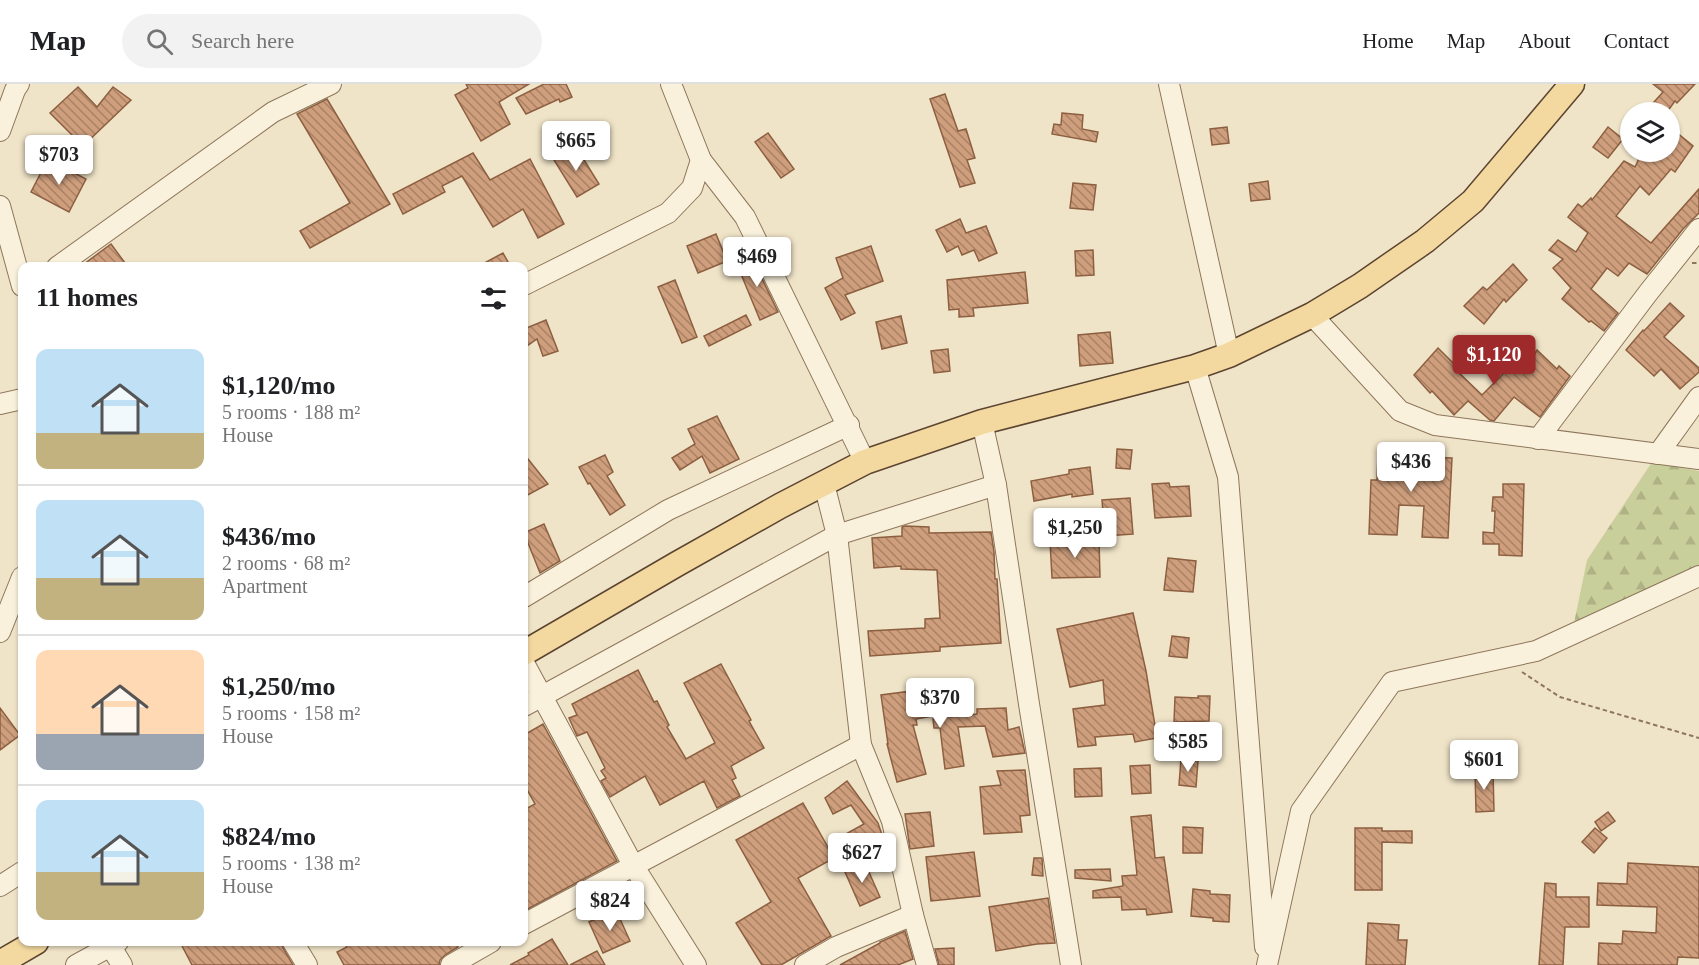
<!DOCTYPE html>
<html lang="en">
<head>
<meta charset="utf-8">
<style>
	:root { --surface:#fff; --page:#f2f2f2; --text:#202124; --muted:#757577; --line:#e0e0e0; --accent:#9e2a2b }
	body { margin:0; font-family:"Times New Roman",serif; background:var(--page); color:var(--text); height:100vh; display:flex; flex-direction:column; font-size:22px; white-space:nowrap }
	* { box-sizing:border-box; margin:0 }
	p { font-size:20px; color:var(--muted) }
	.icon { flex:none; width:33px; height:33px; fill:none; stroke:currentColor; stroke-width:2; stroke-linecap:round; stroke-linejoin:round }
	.map { position:relative; flex:1; overflow:hidden }
	.panel { position:absolute; left:18px; top:178px; width:510px; height:684px; display:flex; flex-direction:column; background:var(--surface); border-radius:12px; box-shadow:0 2px 4px #0004 }
	.panel>* { flex:none }
	.tools { position:absolute; left:1620px; top:18px; display:grid; gap:12px }
	.tools a { display:grid; place-items:center; width:60px; height:60px; border-radius:50%; background:var(--surface); box-shadow:0 2px 4px #0004; font-size:30px }
	.price { position:absolute; translate:-50% -51px; padding:0 14px; border-radius:6px; background:#fff; color:#222; font-size:20px; line-height:39px; filter:drop-shadow(0 2px 3px #0008) }
	.price::after { content:''; position:absolute; left:50%; top:36px; width:18px; height:14px; margin-left:-9px; background:inherit; clip-path:polygon(0 0,100% 0,50% 100%) }
	.price.selected { background:var(--accent); color:#fff }
	ul { padding:0; list-style:none }
	li { display:flex; align-items:center; gap:18px; height:150px; padding:0 18px }
	li+li { border-top:2px solid var(--line) }
	li span { display:grid; place-items:center; flex:none; width:168px; height:120px; border-radius:12px; color:#555 }
	li>.icon { margin-inline-start:auto }
	span .icon { width:72px; height:72px; fill:#fffc; stroke-width:1 }
	li b { font-size:26px }
	h2 { display:flex; justify-content:space-between; align-items:center; height:72px; padding:0 18px; font-size:26px }
	header { display:flex; align-items:center; gap:36px; box-sizing:border-box; height:84px; padding:0 30px; background:var(--surface); border-bottom:2px solid var(--line) }
	header strong { font-size:28px }
	nav { display:flex; gap:33px; margin-inline-start:auto; font-size:21px }
	.search { width:420px; height:54px; background:var(--page); display:flex; align-items:center; gap:15px; box-sizing:border-box; padding:0 21px; border-radius:33px; color:var(--muted); font-size:22px }
	.map>svg:first-child { display:block }
	.forest { fill:url(#forest-firs) }
	.building { fill:url(#building-back-hatch); stroke:#8d5f41; stroke-width:1.5 }
	.lines { fill:none; stroke-linecap:round; stroke-linejoin:round }
	.minor-casing { stroke:#8d765c; stroke-width:22 }
	.major-casing { stroke:#5b4430; stroke-width:27 }
	.path { stroke:#8d765c; stroke-width:2; stroke-dasharray:4.5 3; stroke-linecap:butt }
	.minor { stroke:#faf1dc; stroke-width:20 }
	.major { stroke:#f3d9a0; stroke-width:24 }
</style>
</head>
<body>
<header>
<strong>Map</strong>
<div class="search"><svg class="icon" aria-label="search" viewBox="0 0 24 24"><circle cx="10" cy="10" r="6"/><path d="M15 15l6 6"/></svg>Search here</div>
<nav><a>Home</a><a>Map</a><a>About</a><a>Contact</a></nav>
</header>
<div class="map">
<svg width="1699" height="881" viewBox="0 0 1699 881">
	<defs>
		<pattern id="forest-firs" width="22" height="20" patternUnits="userSpaceOnUse" patternTransform="scale(1.5)"><rect width="22" height="20" fill="#c9cf9b"/><path d="M5 1l3.5 6h-7zM16 11l3.5 6h-7z" fill="#aeb285"/></pattern>
		<pattern id="building-back-hatch" width="6" height="6" patternUnits="userSpaceOnUse" patternTransform="scale(1.5)"><rect width="6" height="6" fill="#cf9f7d"/><path d="M-1 5l2 2M0 0l6 6M5-1l2 2" fill="none" stroke="#a98266"/></pattern>
	</defs>
	<rect width="100%" height="100%" fill="#f0e4c8"/>
	<path class="forest" d="M1652,378L1699,387V488L1574,539L1587,476Z"/>
	<g class="building">
		<path d="M466,0H529L499,18L510,40L481,57L455,11L468,4Z"/>
		<path d="M544,0H566L572,13L560,18L559,15L526,30L516,14Z"/>
		<path d="M1653,0H1695L1677,19L1675,17L1667,28H1645L1663,8Z"/>
		<path d="M78,3L97,23L113,3L131,16L83,62L50,29Z"/>
		<path d="M945,10L958,47L966,45L975,74L967,76L975,99L960,103L930,15Z"/>
		<path d="M327,15L390,120L310,164L300,147L350,119L297,30Z"/>
		<path d="M1062,29L1083,31L1082,45L1098,48L1096,58L1052,50L1054,40L1061,41Z"/>
		<path d="M1227,43L1229,59L1212,61L1210,45Z"/>
		<path d="M1608,43L1623,55L1608,74L1593,63Z"/>
		<path d="M1670,43L1693,62L1675,88L1671,85L1649,111L1640,102L1616,132L1651,159L1699,105V129L1683,145L1647,190L1629,179L1618,192L1607,184L1591,205L1618,229L1604,247L1591,237L1589,238L1562,215L1571,204L1553,184L1563,175L1549,166L1558,156L1576,168L1588,149L1568,133L1578,120L1582,123L1591,114L1592,116L1624,77L1635,83L1642,68H1670Z"/>
		<path d="M768,49L794,85L781,94L755,58Z"/>
		<path d="M576,63L599,100L577,113L554,76Z"/>
		<path d="M473,69L490,96L530,75L564,140L538,154L523,125L493,143L462,92L442,102L445,108L403,130L393,110Z"/>
		<path d="M48,75L86,95L69,128L31,108Z"/>
		<path d="M1268,97L1270,115L1251,117L1249,100Z"/>
		<path d="M1073,99L1096,101L1093,126L1070,124Z"/>
		<path d="M960,135L966,149L986,142L997,169L979,177L974,166L962,171L958,162L947,168L936,146Z"/>
		<path d="M716,150L727,177L698,189L687,162Z"/>
		<path d="M111,160L128,183H80Z"/>
		<path d="M871,162L883,197L845,211L855,229L841,236L825,204L843,194L836,174Z"/>
		<path d="M1093,166L1094,191L1076,192L1075,167Z"/>
		<path d="M503,169L508,178L499,183H477Z"/>
		<path d="M751,172L778,228L760,236L736,178Z"/>
		<path d="M1513,180L1527,196L1506,218L1504,215L1484,240L1464,222L1483,203L1487,206Z"/>
		<path d="M1025,188L1028,219L973,224L974,232L959,233V225L949,226L947,196Z"/>
		<path d="M675,196L697,253L682,259L658,203Z"/>
		<path d="M1670,219L1684,232L1664,253L1699,284V288L1680,305L1661,285L1654,292L1626,266L1643,246L1644,247Z"/>
		<path d="M746,231L751,241L709,262L704,252Z"/>
		<path d="M901,232L907,259L882,265L876,238Z"/>
		<path d="M546,236L558,267L543,272L537,255L524,264V245Z"/>
		<path d="M1110,248L1113,279L1080,282L1078,251Z"/>
		<path d="M1438,264L1456,282L1454,284L1482,311L1513,280L1524,289L1537,266L1557,285L1559,282L1570,292L1540,333L1514,313L1494,337L1490,336L1468,317L1454,331L1432,307L1430,309L1414,291Z"/>
		<path d="M948,265L950,287L934,289L931,267Z"/>
		<path d="M717,332L739,375L710,389L702,372L680,386L672,374L695,360L688,345Z"/>
		<path d="M1117,365L1132,366L1130,385L1116,384Z"/>
		<path d="M524,370L548,400L524,413Z"/>
		<path d="M605,371L613,388L607,392L625,421L610,431L590,399L588,400L579,383Z"/>
		<path d="M1378,371L1452,374L1448,454L1422,453L1424,422L1399,421L1397,451L1369,450L1371,396H1377Z"/>
		<path d="M1090,383L1093,410L1072,413V410L1034,417L1031,397L1069,390V386Z"/>
		<path d="M1169,399L1170,403L1189,402L1191,432L1155,434L1152,400Z"/>
		<path d="M1503,400H1524L1522,472L1499,471V460H1483V448L1494,449L1495,427H1492L1493,413H1503Z"/>
		<path d="M1130,414L1133,450L1105,452L1102,416Z"/>
		<path d="M544,440L560,477L540,489L524,449Z"/>
		<path d="M905,442L929,443V449L991,448L994,468L995,495H997L1001,559L940,563V567L870,572L868,547L925,544V535L940,534L937,486L901,485V482L874,484L872,454L902,452V443Z"/>
		<path d="M1099,456L1100,493L1052,494L1050,457Z"/>
		<path d="M1168,474L1196,477L1193,508L1164,506Z"/>
		<path d="M1133,529L1146,587L1157,654L1135,658L1133,650L1095,653L1096,661L1078,663L1073,625L1105,621L1103,596L1070,603L1057,545Z"/>
		<path d="M1172,552L1189,554L1187,574L1169,572Z"/>
		<path d="M721,580L751,636L749,637L764,664L731,682L736,694L732,696L740,712L717,724L704,697L660,721L645,692L610,713L601,697L606,694L601,687L605,684L587,648L577,652L569,634L577,631L572,620L638,586L654,618L657,617L669,641L667,643L686,675L715,659L684,599Z"/>
		<path d="M944,598L951,633L977,630V625L1006,624L1008,646L1019,643L1025,669L993,673L985,642L958,643L964,682L945,685L940,644H934L933,635H939L938,631L916,635L917,641H913L926,690L897,698L887,660H888L881,611L919,606L918,602Z"/>
		<path d="M1198,612H1210L1209,637L1174,638L1175,613L1198,614Z"/>
		<path d="M0,624L20,651L0,666Z"/>
		<path d="M543,640L617,777L524,827V726L535,720L524,700V651Z"/>
		<path d="M1181,675L1198,677L1196,703L1179,701Z"/>
		<path d="M1150,681L1151,709L1132,710L1130,682Z"/>
		<path d="M1101,684L1102,712L1075,713L1074,685Z"/>
		<path d="M1025,686L1030,731L1020,732L1022,748L984,750L980,703L1001,701L997,687Z"/>
		<path d="M1475,687H1493L1494,727L1476,728Z"/>
		<path d="M847,697L878,739L884,757L871,764L874,769L858,777L844,751L864,740L851,721L833,730L825,714Z"/>
		<path d="M803,719L834,774L798,794L831,852L781,881H762L736,839L771,818L736,756Z"/>
		<path d="M930,728L934,762L910,765L905,730Z"/>
		<path d="M1608,728L1615,737L1601,747L1595,738Z"/>
		<path d="M1151,731L1155,774L1164,773L1172,828L1147,831L1146,825L1122,826L1121,813L1093,814V807L1123,802L1122,792L1137,791L1131,733Z"/>
		<path d="M1183,743L1203,744L1202,769H1183Z"/>
		<path d="M1355,744H1382V747H1412V759L1382,758V806H1355Z"/>
		<path d="M1595,744L1607,754L1594,769L1582,758Z"/>
		<path d="M974,768L980,812L931,817L926,773Z"/>
		<path d="M1034,774H1042L1043,792L1032,791Z"/>
		<path d="M864,777L880,813L860,822L845,788Z"/>
		<path d="M1628,779L1699,783V874L1678,873L1677,881H1598L1599,859L1622,860L1623,847L1656,849L1657,823L1597,821L1598,799L1627,800Z"/>
		<path d="M1110,785L1111,797L1075,794V786Z"/>
		<path d="M1545,799L1556,800V813H1589V843H1565L1563,881H1539Z"/>
		<path d="M1193,805L1210,807V810L1230,811L1229,838L1213,837V834L1191,832Z"/>
		<path d="M1048,814L1055,859L1037,860L996,867L989,823Z"/>
		<path d="M616,826L630,857L603,869L589,838Z"/>
		<path d="M1368,839L1399,841L1398,856H1407L1405,881H1366Z"/>
		<path d="M905,847L913,875L898,881H840L880,859V858Z"/>
		<path d="M552,855L568,881H510L529,871L528,869Z"/>
		<path d="M180,858H281L283,864L293,881H192Z"/>
		<path d="M344,858H456L458,863L445,871L440,876L439,881H344L337,868L347,863Z"/>
		<path d="M954,864V881H939L935,865Z"/>
		<path d="M597,867L605,881H570Z"/>
	</g>
	<g class="lines">
		<g class="minor-casing">
			<g id="minor">
				<path d="M671,0L701,76L745,133L865,378"/>
				<path d="M1169,0L1229,271"/>
				<path d="M0,47L15,6L19,0"/>
				<path d="M0,122L22,202"/>
				<path d="M57,183L273,28L331,0"/>
				<path d="M524,201L668,129L692,104L701,76"/>
				<path d="M1312,231L1400,327L1435,341L1699,375"/>
				<path d="M1195,283L1228,393L1265,863"/>
				<path d="M0,320L22,315"/>
				<path d="M982,338L996,401L1029,620L1071,881"/>
				<path d="M1538,355L1648,209L1699,145"/>
				<path d="M1658,370L1699,313"/>
				<path d="M824,400L837,451L861,661L892,737L913,831L927,881"/>
				<path d="M524,513L668,426L849,341"/>
				<path d="M0,548L22,493"/>
				<path d="M524,579L633,781L696,881"/>
				<path d="M524,622L837,451L996,401"/>
				<path d="M0,802L22,788"/>
				<path d="M524,840L861,661"/>
				<path d="M108,858L122,881"/>
				<path d="M293,858L307,881"/>
				<path d="M76,881L118,858"/>
				<path d="M451,881L491,858"/>
				<path d="M805,881L836,863L913,831"/>
				<path d="M1267,881L1301,727L1392,598L1536,567L1699,492"/>
			</g>
		</g>
		<g class="major-casing">
			<g id="major">
				<path d="M524,569L677,480L780,422L865,378L982,338L1195,283L1229,271L1312,231L1360,202L1425,157L1473,117L1572,0"/>
				<path d="M0,879L36,858"/>
			</g>
		</g>
		<g class="path">
			<path d="M1692,179H1699"/>
			<path d="M1522,588L1560,613L1699,654"/>
		</g>
		<use href="#minor" class="minor"/>
		<use href="#major" class="major"/>
	</g>
</svg>
<div class="tools">
<a><svg class="icon" aria-label="layers" viewBox="0 0 24 24"><path d="M12 4l9 5-9 5-9-5zM3 14l9 5 9-5"/></svg></a>
</div>
<b class="price" style="left:576px;top:88px">$665</b>
<b class="price" style="left:59px;top:102px">$703</b>
<b class="price" style="left:757px;top:204px">$469</b>
<b class="price selected" style="left:1494px;top:302px">$1,120</b>
<b class="price" style="left:1411px;top:409px">$436</b>
<b class="price" style="left:1075px;top:475px">$1,250</b>
<b class="price" style="left:940px;top:645px">$370</b>
<b class="price" style="left:1188px;top:689px">$585</b>
<b class="price" style="left:1484px;top:707px">$601</b>
<b class="price" style="left:862px;top:800px">$627</b>
<b class="price" style="left:610px;top:848px">$824</b>
<section class="panel">
<h2>11 homes<svg class="icon" aria-label="filters" viewBox="0 0 24 24"><path d="M4 7h16M4 17h16"/><circle cx="9" cy="7" r="2"/><circle cx="15" cy="17" r="2"/></svg></h2>
<ul>
<li><span style="background:linear-gradient(#bfe0f5 70%,#c2b280 0)"><svg class="icon" aria-label="home" viewBox="0 0 24 24"><path d="M3 11l9-7 9 7M6 9v11h12V9"/></svg></span><div><b>$1,120/mo</b><p>5 rooms · 188 m²</p><p>House</p></div></li>
<li><span style="background:linear-gradient(#bfe0f5 65%,#c2b280 0)"><svg class="icon" aria-label="home" viewBox="0 0 24 24"><path d="M3 11l9-7 9 7M6 9v11h12V9"/></svg></span><div><b>$436/mo</b><p>2 rooms · 68 m²</p><p>Apartment</p></div></li>
<li><span style="background:linear-gradient(#ffd9b3 70%,#9aa5b1 0)"><svg class="icon" aria-label="home" viewBox="0 0 24 24"><path d="M3 11l9-7 9 7M6 9v11h12V9"/></svg></span><div><b>$1,250/mo</b><p>5 rooms · 158 m²</p><p>House</p></div></li>
<li><span style="background:linear-gradient(#bfe0f5 60%,#c2b280 0)"><svg class="icon" aria-label="home" viewBox="0 0 24 24"><path d="M3 11l9-7 9 7M6 9v11h12V9"/></svg></span><div><b>$824/mo</b><p>5 rooms · 138 m²</p><p>House</p></div></li>
</ul>
</section>
</div>
</body>
</html>
